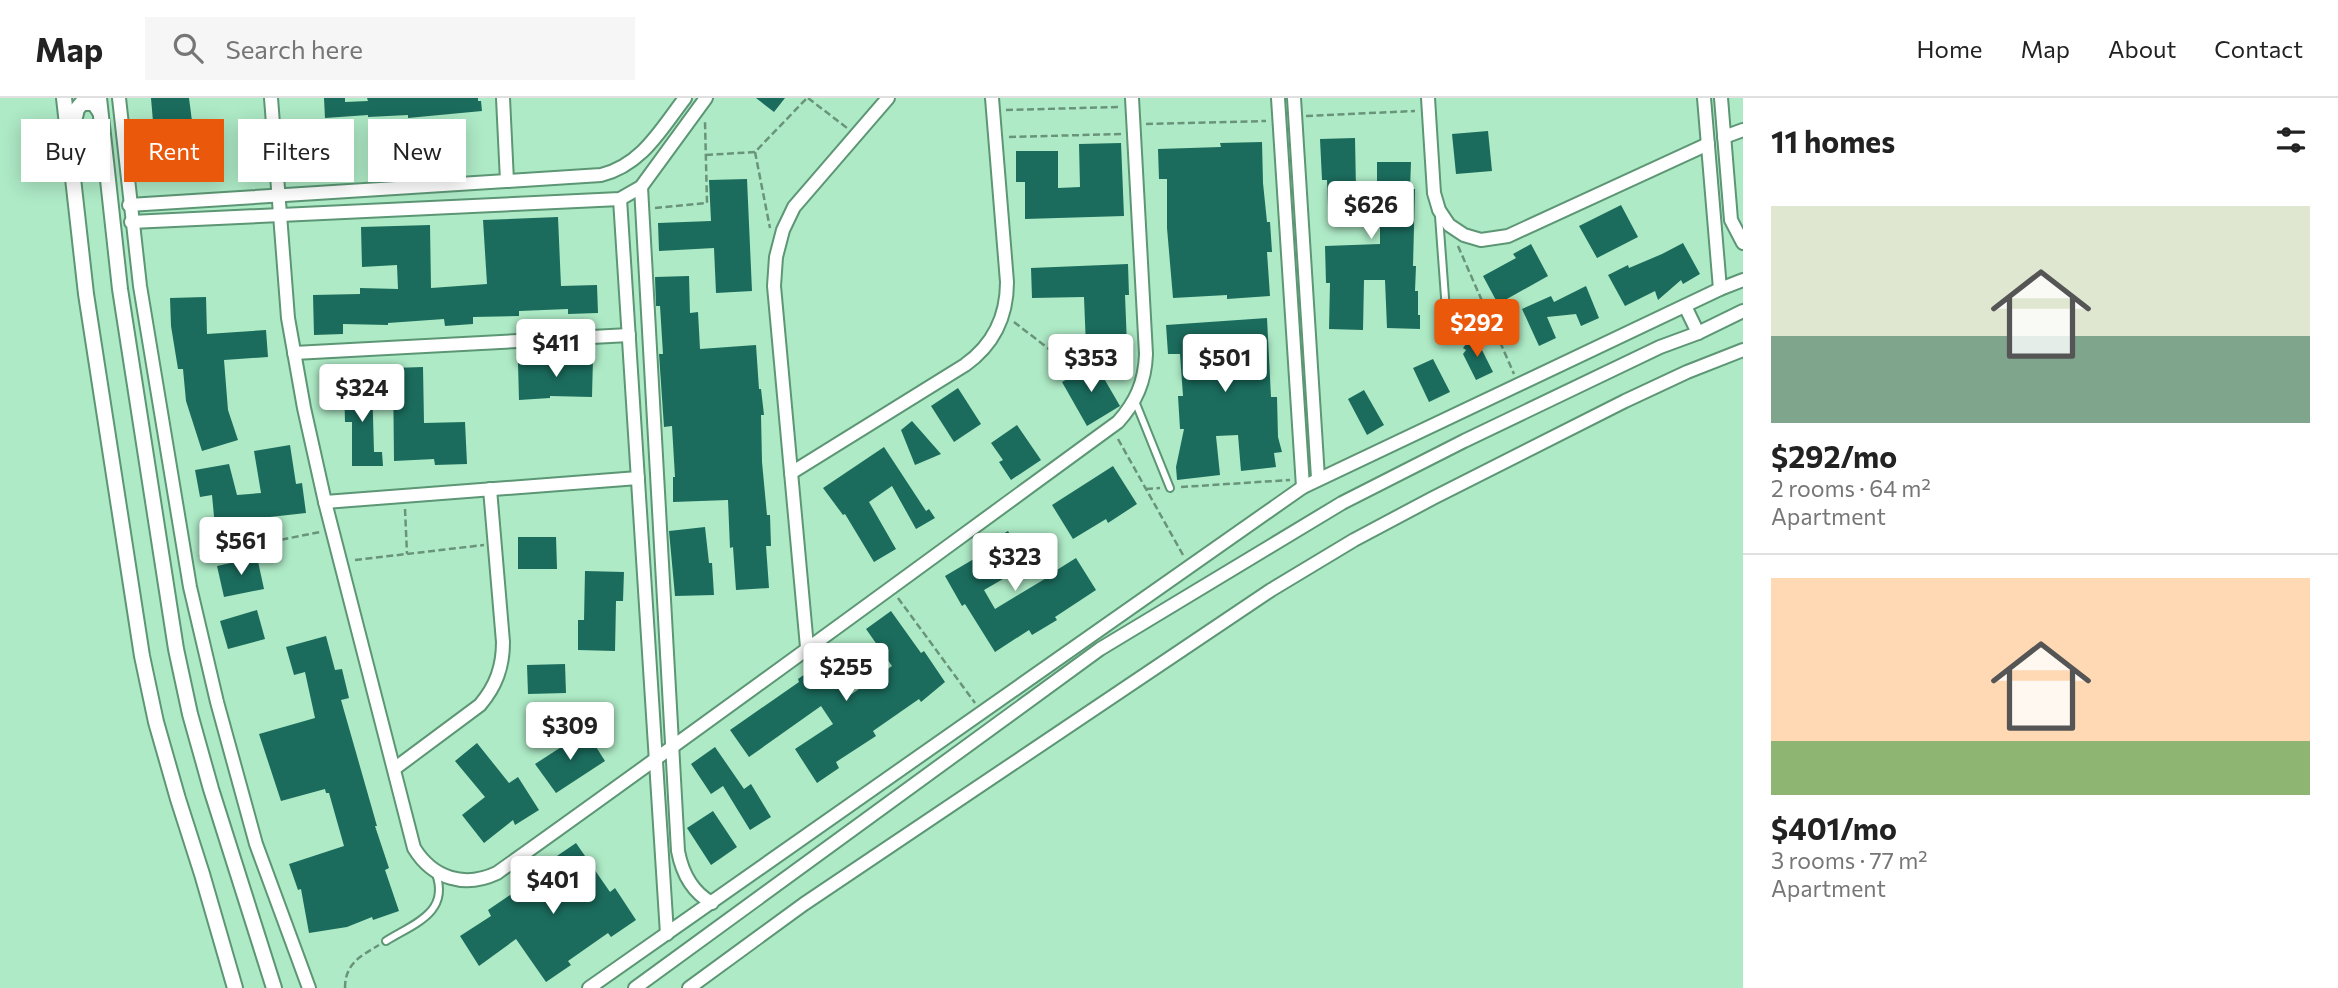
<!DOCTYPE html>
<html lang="en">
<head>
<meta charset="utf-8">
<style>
	:root { --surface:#fff; --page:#f6f6f6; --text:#222; --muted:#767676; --line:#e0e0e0; --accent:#ea580c }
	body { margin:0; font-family:Commissioner,sans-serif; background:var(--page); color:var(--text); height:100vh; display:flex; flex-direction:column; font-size:26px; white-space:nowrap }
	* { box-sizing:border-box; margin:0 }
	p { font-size:23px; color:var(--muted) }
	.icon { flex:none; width:38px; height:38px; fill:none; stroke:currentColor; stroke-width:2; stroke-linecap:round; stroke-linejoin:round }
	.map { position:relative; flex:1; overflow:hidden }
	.panel { display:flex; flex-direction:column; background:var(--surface); width:595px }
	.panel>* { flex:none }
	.banner { position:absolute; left:21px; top:21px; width:665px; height:63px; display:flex; gap:14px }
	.price { position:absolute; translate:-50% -60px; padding:0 16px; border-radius:7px; background:#fff; color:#222; font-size:23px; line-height:46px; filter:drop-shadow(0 2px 4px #0008) }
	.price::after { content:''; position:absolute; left:50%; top:42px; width:21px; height:16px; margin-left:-10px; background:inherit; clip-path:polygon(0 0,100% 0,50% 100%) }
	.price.active { background:var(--accent); color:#fff }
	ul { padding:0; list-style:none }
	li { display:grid; align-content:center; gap:14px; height:371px; padding:0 28px }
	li+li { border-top:2px solid var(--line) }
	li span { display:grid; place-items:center; height:217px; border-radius:0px; color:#555 }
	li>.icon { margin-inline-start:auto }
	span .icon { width:126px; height:126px; fill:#fffc; stroke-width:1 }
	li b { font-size:30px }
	h2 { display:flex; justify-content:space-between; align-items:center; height:84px; padding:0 28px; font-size:30px }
	.tag { padding:0 24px; border-radius:0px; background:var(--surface); box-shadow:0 4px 18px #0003; font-size:24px; line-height:63px }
	.tag.active { background:var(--accent); color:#fff }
	header { display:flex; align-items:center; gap:42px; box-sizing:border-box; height:98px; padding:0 35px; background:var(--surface); border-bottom:2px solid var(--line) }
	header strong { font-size:33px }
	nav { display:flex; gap:38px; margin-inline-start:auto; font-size:24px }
	.search { width:490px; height:63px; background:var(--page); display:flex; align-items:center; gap:18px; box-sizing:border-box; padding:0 24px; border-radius:0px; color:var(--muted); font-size:26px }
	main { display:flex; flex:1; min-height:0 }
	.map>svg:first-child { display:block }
	.building { fill:#1b6c5d }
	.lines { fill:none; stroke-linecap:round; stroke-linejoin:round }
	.service-casing { stroke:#5c9674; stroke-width:10 }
	.minor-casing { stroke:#5c9674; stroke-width:16 }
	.tertiary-casing { stroke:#5c9674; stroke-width:18 }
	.path { stroke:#69947a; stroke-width:2.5; stroke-dasharray:7 3.5; stroke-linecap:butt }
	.service { stroke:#fff; stroke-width:6 }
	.minor { stroke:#fff; stroke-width:12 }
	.tertiary { stroke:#fff; stroke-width:14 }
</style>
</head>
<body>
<header>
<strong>Map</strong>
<div class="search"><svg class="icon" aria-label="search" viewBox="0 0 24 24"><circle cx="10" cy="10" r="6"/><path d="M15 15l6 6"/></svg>Search here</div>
<nav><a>Home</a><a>Map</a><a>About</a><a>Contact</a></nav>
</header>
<main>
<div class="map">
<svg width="1743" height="890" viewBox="0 0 1743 890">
	<rect width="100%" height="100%" fill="#aeeac6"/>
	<g class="building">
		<path d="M151,0H189L196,54L156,59Z"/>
		<path d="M324,0H345V4L368,3L367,0H478V3H481L482,13L408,20V17L368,19V17L325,20Z"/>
		<path d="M756,0H785L774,14Z"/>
		<path d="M1488,33L1492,73L1456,76L1452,36Z"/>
		<path d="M1355,40L1356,92L1377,91V64H1411L1410,91H1415L1413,168H1416L1415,193H1418V217H1420V231L1387,230L1385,182H1364L1363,232L1329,231L1330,185H1326L1325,148L1380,146V108L1328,110L1327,82H1322L1320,41Z"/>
		<path d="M1262,44L1263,85L1267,124H1270L1272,154H1267L1270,198L1227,201V197L1173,200L1167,130V81H1159L1158,51L1221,49L1220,45Z"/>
		<path d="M1121,45L1124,118L1025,121V84H1016V53H1058V90L1080,89L1079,46Z"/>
		<path d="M747,81L752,193L716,195L714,150L659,153L658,125L711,123L709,82Z"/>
		<path d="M1621,107L1638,139L1597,160L1579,128Z"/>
		<path d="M558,119L561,188L597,187L598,215L568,216V211L519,213V218L473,219V226L445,228L444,221L388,225V227L343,226V236L314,237L313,197L360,196V190L398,191L397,167L362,169L361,129L430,127L431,190L487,186L483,122Z"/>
		<path d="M1683,145L1700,176L1683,186L1681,182L1658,202L1655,193L1625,208L1608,177L1628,167L1629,170L1662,156Z"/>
		<path d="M1531,146L1548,178L1498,206L1483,178L1516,160L1513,156Z"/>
		<path d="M1128,166L1129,197H1125L1127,247L1086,249L1084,199L1032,200L1031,170Z"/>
		<path d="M689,178L690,215L698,214L700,251L756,247L759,291H761L764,317H761L762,364L767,417H770L771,448H766L769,490L736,492L733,449L730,450L728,402L673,404V379H675L672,328L664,329L659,256H663L660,208H656L655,179Z"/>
		<path d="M1586,188L1599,220L1581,228L1576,216L1547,219L1556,240L1539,248L1522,211L1551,198L1554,204Z"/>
		<path d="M206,199L207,236L266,232L268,259L224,262L228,312L238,342L202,353L186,303L183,271H178L171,228L170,200Z"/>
		<path d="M1267,220L1271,299H1277L1278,339L1282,354L1274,355L1276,369L1241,373L1238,337L1216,338L1220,377L1177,382L1176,369L1184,331H1180L1178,298H1183L1180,256H1168L1166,227Z"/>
		<path d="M1474,236L1493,274L1476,282L1463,256L1466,252L1463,250Z"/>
		<path d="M564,260H593L592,299L550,298V300L519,302L518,265L564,263Z"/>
		<path d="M1433,261L1450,294L1429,304L1413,270Z"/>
		<path d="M1095,265L1120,308L1087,328L1062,284Z"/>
		<path d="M423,269L424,325L465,324L467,366L435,367L434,361L394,363L393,270Z"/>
		<path d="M372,284L374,354H382L383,368H352V324H345L344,285Z"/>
		<path d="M958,290L981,326L954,344L931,308Z"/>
		<path d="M1364,292L1384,327L1367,337L1348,301Z"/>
		<path d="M912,323L941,356L915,367L901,332Z"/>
		<path d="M1017,327L1041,362L1011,382L999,364L1003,362L991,345Z"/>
		<path d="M290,347L296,386L302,385L306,415L252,421V425L215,429L212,397L200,399L195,372L229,366L237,397L261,395L254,353Z"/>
		<path d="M884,349L926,413L929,411L935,420L916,431L892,388L869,404L896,451L874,464L845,416L843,417L823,390Z"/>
		<path d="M1113,368L1137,406L1108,425L1106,421L1073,441L1052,407Z"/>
		<path d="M705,429L709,465H712L714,497L675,498L669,433Z"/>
		<path d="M1008,433L1027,467L984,492L995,511L1053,476L1052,475L1076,460L1096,492L1055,519L1057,522L1032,537L1029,532L995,554L965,506L962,508L945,478L984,455L981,449Z"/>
		<path d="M518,439H556L557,471H518Z"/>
		<path d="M257,459L264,491L224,499L217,468Z"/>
		<path d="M585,473L624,474L623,503H616L615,553L578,552V522H584Z"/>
		<path d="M257,512L265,541L228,551L220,523Z"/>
		<path d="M891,513L921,555L924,553L945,584L921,604L919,601L873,633L876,638L836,664L839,670L817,685L795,651L833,626L821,608L749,659L730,632L799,584L798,581L821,565L846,600L892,568L866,531Z"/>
		<path d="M326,538L335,572L342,571L349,600L341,602L377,728H375L389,770L385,772L399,813L373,822L372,819L347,829L309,835L301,791L298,792L289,766L344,748L329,695H326L325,691L281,703L259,636L315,620L305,574L294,577L286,549Z"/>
		<path d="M565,566L566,595L528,596L527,567Z"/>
		<path d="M586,633L605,663L556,695L535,666Z"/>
		<path d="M477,645L509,685L518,679L539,712L515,727L513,722L484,745L462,717L485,699L455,663Z"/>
		<path d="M715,649L744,691L751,686L771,719L750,732L723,688L711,696L691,666Z"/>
		<path d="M713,713L737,749L711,767L687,730Z"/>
		<path d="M576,745L610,794L615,790L636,822L611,839L608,835L568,863L571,867L546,884L516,841L479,868L460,838L491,818L488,812L557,765L554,760Z"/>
	</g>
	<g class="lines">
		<g class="service-casing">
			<g id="service">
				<path d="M1439,118L1446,213"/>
				<path d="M1135,303L1170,390"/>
				<path d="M386,843C413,826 450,815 436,776"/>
			</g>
		</g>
		<g class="minor-casing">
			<g id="minor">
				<path d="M119,0L140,188L190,489L217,604L256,746L309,890"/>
				<path d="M271,0L288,220L304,310L325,404L414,750C433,781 465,790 497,775C705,627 911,475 1118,324C1136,304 1145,284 1146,256L1132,0"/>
				<path d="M503,0L507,83"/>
				<path d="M1278,0L1303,389"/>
				<path d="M1294,0L1318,380"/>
				<path d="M1428,0L1434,95L1439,112L1449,127L1464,137L1481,142L1508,138L1708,46"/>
				<path d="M1704,0L1720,191"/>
				<path d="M1721,0L1731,122L1743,145"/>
				<path d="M1724,39L1743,32"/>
				<path d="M641,89L678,753C682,774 692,794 712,805"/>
				<path d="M620,101L667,836"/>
				<path d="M129,107L601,77C642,67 661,31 685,0"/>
				<path d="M131,124L620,101L641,89L706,0"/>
				<path d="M1685,208L1698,235"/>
				<path d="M294,255L629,237"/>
				<path d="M791,375L965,267C993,247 1007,219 1007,184L992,0"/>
				<path d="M325,404L638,380"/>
				<path d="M807,549L774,188L776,159L783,132L794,109L888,0"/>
				<path d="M394,671L480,607C496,588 503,569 503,544L490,391"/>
				<path d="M589,890L1303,389L1720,191L1743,182"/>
				<path d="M635,890L1100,551L1342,405L1464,343L1660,249L1698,235L1743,213"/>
				<path d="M689,890L804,806L1271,492L1354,442L1433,400L1625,303L1687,274L1743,252"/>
			</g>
		</g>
		<g class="tertiary-casing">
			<g id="tertiary">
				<path d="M64,0L86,196L142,558L156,624L178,701L202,776L235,890"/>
				<path d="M99,0L120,191L176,551L190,616L211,691L274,890"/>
				<path d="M71,35L77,11L82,5H94L100,14"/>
			</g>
		</g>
		<g class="path">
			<path d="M808,0L847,30"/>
			<path d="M1006,12L1118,9"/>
			<path d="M1306,18L1415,13"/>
			<path d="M1146,26L1266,23"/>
			<path d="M1009,39L1121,36"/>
			<path d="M755,54L770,130"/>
			<path d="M706,57L755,54L807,0"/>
			<path d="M655,110L707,105L705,24"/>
			<path d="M1458,148L1514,276"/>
			<path d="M1014,224L1071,268L1090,256H1132"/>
			<path d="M1118,341L1183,457"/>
			<path d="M1181,389L1290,382"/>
			<path d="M1146,391L1160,390"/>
			<path d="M405,411L407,456"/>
			<path d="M199,458L320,434"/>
			<path d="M355,462L484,447"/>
			<path d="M898,500L975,605"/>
			<path d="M345,890C345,865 361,858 379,847"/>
		</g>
		<use href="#service" class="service"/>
		<use href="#minor" class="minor"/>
		<use href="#tertiary" class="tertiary"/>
	</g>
</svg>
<b class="price" style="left:1371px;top:143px">$626</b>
<b class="price active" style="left:1477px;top:261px">$292</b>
<b class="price" style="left:556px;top:281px">$411</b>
<b class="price" style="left:1091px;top:296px">$353</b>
<b class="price" style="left:1225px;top:296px">$501</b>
<b class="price" style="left:362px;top:326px">$324</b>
<b class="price" style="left:241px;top:479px">$561</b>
<b class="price" style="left:1015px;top:495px">$323</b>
<b class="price" style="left:846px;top:605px">$255</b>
<b class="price" style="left:570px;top:664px">$309</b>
<b class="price" style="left:553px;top:818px">$401</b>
<div class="banner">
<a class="tag">Buy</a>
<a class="tag active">Rent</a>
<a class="tag">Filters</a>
<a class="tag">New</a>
</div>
</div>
<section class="panel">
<h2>11 homes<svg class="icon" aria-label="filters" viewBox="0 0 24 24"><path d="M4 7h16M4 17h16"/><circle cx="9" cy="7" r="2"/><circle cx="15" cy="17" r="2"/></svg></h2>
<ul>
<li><span style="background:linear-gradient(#dfe7d0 60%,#7fa58c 0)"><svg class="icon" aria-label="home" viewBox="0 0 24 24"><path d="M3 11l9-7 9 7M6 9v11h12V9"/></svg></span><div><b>$292/mo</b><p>2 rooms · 64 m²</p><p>Apartment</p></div></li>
<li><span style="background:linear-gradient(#ffd9b3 75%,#8fb573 0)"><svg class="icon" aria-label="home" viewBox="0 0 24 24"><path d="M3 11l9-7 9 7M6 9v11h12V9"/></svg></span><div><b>$401/mo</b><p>3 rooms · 77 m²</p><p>Apartment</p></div></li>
</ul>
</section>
</main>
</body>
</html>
